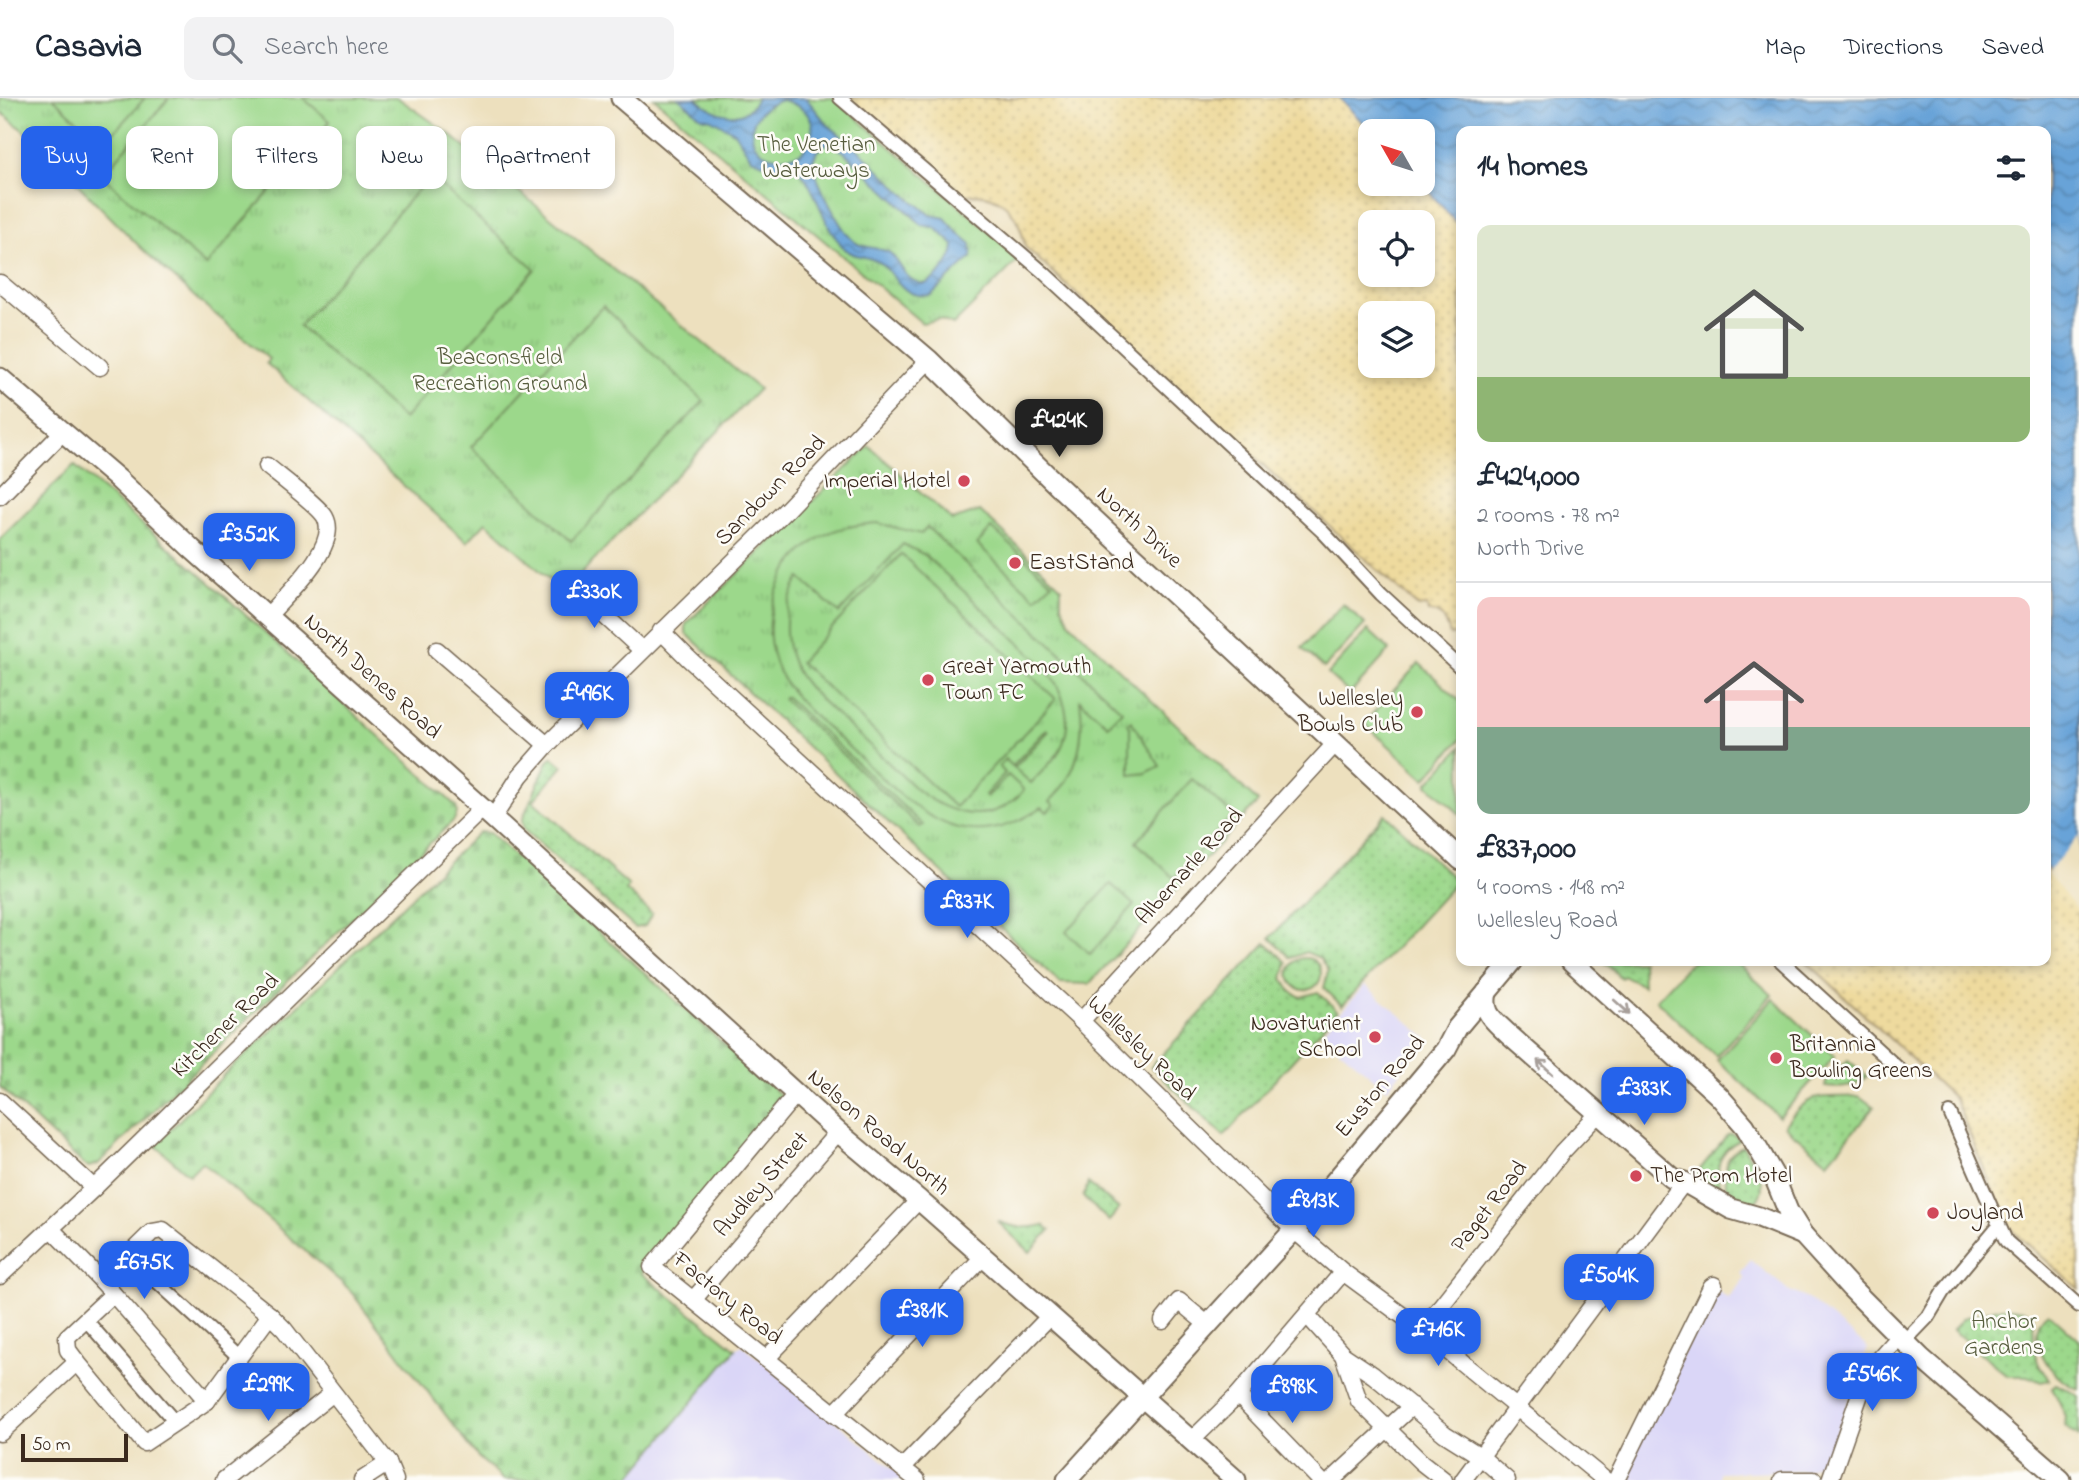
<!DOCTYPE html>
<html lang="en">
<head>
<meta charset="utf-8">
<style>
	:root { --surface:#fff; --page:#f2f2f3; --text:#1f2937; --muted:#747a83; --line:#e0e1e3; --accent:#2563eb }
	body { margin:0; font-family:"Indie Flower",sans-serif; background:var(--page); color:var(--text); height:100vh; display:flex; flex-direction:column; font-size:26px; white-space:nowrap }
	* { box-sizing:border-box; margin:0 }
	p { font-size:23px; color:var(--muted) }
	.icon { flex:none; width:38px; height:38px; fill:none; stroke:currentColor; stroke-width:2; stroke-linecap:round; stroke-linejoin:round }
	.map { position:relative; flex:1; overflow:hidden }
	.sheet { position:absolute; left:1456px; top:28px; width:595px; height:840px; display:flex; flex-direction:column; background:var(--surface); border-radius:14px; box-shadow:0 4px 10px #0003 }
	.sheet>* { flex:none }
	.top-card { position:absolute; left:21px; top:28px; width:665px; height:63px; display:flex; gap:14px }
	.needle { width:46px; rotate:309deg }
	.controls { position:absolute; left:1358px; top:21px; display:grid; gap:14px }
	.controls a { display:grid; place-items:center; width:77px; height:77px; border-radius:14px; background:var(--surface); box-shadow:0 4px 10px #0003; font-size:35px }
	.scale { position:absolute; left:21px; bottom:18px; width:107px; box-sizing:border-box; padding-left:7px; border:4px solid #3b2a1e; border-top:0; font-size:19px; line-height:24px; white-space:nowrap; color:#3b2a1e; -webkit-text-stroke:5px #fdfcf7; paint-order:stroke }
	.price { position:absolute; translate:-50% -60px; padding:0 16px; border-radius:14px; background:var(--accent); color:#fff; font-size:23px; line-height:46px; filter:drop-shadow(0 2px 4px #0008) }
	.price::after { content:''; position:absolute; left:50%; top:42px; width:21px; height:16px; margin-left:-10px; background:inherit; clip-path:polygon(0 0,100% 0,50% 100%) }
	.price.active { background:#222; color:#fff }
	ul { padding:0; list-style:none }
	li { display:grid; align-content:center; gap:14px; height:371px; padding:0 21px }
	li+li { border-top:2px solid var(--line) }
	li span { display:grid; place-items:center; height:217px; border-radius:14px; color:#555 }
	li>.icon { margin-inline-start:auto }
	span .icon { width:126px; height:126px; fill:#fffc; stroke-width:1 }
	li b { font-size:30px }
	h2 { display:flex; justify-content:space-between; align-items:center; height:84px; padding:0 21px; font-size:30px }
	.tag { padding:0 24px; border-radius:14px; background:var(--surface); box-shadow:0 4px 10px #0003; font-size:24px; line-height:63px }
	.tag.active { background:var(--accent); color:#fff }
	header { display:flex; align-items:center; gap:42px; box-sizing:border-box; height:98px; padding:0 35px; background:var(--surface); border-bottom:2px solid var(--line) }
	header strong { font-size:33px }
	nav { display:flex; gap:38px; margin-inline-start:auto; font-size:24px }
	.search { width:490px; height:63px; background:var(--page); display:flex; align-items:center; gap:18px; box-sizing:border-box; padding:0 24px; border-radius:14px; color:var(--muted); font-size:26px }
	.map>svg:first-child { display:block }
	.built { fill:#dad6f7 }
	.grass { fill:url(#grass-dots); stroke:#6c8154; stroke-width:2 }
	.sand { fill:url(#sand-dots); stroke:#94825e; stroke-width:2; fill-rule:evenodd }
	.cemetery { fill:url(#cemetery-stones); stroke:#6c8154; stroke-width:2 }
	.park { fill:url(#park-tufts); stroke:#6c8154; stroke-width:2 }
	.pitch { fill:#9cd88b; stroke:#6c8154; stroke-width:2; fill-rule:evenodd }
	.water { fill:url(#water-waves); stroke:#51667b; stroke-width:2; fill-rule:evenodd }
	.pier { fill:#ede0be }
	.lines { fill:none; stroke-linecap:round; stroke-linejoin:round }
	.pedestrian-casing { stroke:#796a56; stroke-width:16 }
	.minor-casing { stroke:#796a56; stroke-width:19 }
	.tertiary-casing { stroke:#796a56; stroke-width:23 }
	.pedestrian { stroke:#fff; stroke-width:12 }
	.minor { stroke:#fff; stroke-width:16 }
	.tertiary { stroke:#fff; stroke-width:19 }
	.oneway { stroke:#a79f9a }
	.poi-dot { fill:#d1495b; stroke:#fdfcf7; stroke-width:2.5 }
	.labels { text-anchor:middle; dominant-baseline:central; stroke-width:5; stroke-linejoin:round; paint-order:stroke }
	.park-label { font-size:23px; fill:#585e3f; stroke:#fdfcf7 }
	.poi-label { font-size:23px; fill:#3b2a1e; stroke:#fdfcf7; text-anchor:start }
	.street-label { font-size:23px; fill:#3b2a1e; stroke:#fdfcf7 }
</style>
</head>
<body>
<header>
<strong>Casavia</strong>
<div class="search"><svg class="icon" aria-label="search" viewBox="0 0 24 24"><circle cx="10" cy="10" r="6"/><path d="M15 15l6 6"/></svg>Search here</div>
<nav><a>Map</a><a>Directions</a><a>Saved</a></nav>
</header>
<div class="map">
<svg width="2079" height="1382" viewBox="0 0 2079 1382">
	<defs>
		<pattern id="grass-dots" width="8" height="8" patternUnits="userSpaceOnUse" patternTransform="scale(1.75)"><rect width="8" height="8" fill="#9cd88b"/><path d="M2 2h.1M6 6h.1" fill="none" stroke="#87ba78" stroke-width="1.8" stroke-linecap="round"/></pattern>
		<pattern id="sand-dots" width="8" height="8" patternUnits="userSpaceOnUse" patternTransform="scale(1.75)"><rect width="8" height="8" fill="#eeda9e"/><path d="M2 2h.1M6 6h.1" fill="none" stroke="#cdbb88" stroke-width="1.8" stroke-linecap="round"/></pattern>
		<pattern id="cemetery-stones" width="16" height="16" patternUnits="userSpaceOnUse" patternTransform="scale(1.75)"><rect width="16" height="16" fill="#9cd88b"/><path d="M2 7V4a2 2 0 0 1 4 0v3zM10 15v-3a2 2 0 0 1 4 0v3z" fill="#87ba78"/></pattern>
		<pattern id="park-tufts" width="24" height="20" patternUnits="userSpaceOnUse" patternTransform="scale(1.75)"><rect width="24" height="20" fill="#9cd88b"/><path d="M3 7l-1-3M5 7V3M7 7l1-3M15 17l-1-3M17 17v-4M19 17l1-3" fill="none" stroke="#87ba78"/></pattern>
		<pattern id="water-waves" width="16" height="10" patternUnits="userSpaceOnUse" patternTransform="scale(1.75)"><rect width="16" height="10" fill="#67a3d8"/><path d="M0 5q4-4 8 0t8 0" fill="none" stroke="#5685af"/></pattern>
	</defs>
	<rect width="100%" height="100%" fill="#fdfcf7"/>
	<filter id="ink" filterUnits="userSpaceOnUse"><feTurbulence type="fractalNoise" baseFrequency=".0143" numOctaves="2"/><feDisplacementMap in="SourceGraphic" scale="14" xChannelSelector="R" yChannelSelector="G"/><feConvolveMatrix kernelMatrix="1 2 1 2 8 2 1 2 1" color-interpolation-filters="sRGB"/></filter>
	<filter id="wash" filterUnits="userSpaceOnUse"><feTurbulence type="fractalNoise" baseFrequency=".00686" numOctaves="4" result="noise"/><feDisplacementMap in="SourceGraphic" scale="28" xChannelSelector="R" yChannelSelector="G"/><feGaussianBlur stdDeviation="1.57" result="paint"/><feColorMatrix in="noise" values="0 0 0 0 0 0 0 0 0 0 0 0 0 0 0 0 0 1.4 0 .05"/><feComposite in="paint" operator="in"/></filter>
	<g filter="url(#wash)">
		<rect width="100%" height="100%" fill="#ede0be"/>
		<g class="built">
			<path d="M1365,887L1428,941L1387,991L1321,936Z"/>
			<path d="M1751,1162L1788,1192L1811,1203L1868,1250L1830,1353L1824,1363L1807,1372L1719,1375V1382H1619L1714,1190L1728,1201L1745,1180L1740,1175Z"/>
			<path d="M742,1247L907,1382H628L736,1251Z"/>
		</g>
		<g class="grass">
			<path d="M552,659L563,668L533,703L629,788L626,792L652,816L645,828L635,830L524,732L522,722L547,665Z"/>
			<path d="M1385,716L1457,783L1342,908L1324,890L1328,873L1320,860L1306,854L1291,860L1270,840Z"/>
			<path d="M1266,845L1287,864L1283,881L1291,894L1301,899L1318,894L1338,913L1224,1038L1151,969Z"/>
			<circle cx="1305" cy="876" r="16"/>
			<path d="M1603,863H1642L1643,888L1624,878L1621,880Z"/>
			<path d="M1848,962L1867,978C1854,990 1842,991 1825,989L1826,984Z"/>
			<path d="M1859,998L1874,1009L1828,1064L1784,1028C1811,991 1819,1001 1859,998Z"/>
			<path d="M1733,1036L1740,1042C1716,1053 1716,1072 1720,1095L1701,1082L1696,1076L1728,1037Z"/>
			<path d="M1743,1048C1749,1058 1756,1068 1760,1078C1765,1090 1760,1109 1744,1106C1739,1105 1733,1101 1728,1099C1724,1079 1720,1058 1743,1048Z"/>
			<path d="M1088,1085L1119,1111L1109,1123L1083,1099Z"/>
			<path d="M997,1123C1014,1130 1027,1131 1044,1127L1050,1132L1030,1154Z"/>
			<path d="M2002,1209L2023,1212L2033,1218L2034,1253L2039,1267L2049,1282L2041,1284L2028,1278H2008L1953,1232L1963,1220Z"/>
			<path d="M2048,1214L2079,1242V1291C2051,1284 2020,1234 2048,1214Z"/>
			<path d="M2056,1286L2079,1298V1339L2065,1328L2066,1318L2052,1289Z"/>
		</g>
		<g class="sand">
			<path d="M848,0H1561L1461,33V549L1456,544V536L1450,537C1447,524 1442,513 1428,514L1427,508L1418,509L1025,149C1020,117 1000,89 963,98ZM1370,33H1423V86H1370ZM1370,124H1423V177H1370ZM1370,215H1423V268H1370Z"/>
			<path d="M2046,495L2079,529V1191L2008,1129L1955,1001L1806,863H2046Z"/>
		</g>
		<g class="cemetery">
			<path d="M74,367L216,490L456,708L457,715L454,722L98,1066L89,1069L83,1066L0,989V441Z"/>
			<path d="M479,734L489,735L785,1001L641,1175L736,1251L628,1382H504L478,1359L348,1190L202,1064L189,1077L155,1047L231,970L292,914Z"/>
		</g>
		<g class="park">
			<path d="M0,0H398L448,35L759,291L563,494L486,424L467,444L266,265L269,261L197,201L140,149L31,39L0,13Z"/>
			<path d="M654,0H834L1020,160L953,227L940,221L922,225Z"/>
			<path d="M869,348L952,422L980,413L1061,489V507L1070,525L1258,704L1089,886L1060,885L686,535V526Z"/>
		</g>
		<g class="pitch">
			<path d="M53,0H145L103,46Z"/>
			<path d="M169,0H303L330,23L206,168L102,78Z"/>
			<path d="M430,78L535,171L404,321L299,228Z"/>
			<path d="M603,208L704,303L571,443L471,349Z"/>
			<path d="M877,425L921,436L927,429L1122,613L1108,627L1080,602C1085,638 1079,676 1050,703L1054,707L1047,714L1042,709C961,765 913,709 855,655C832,633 802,611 784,583C754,535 773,468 821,439C838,429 858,427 877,425ZM903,446L925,457L1042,566C1062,588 1076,624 1060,652C1053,664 1040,675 1031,685L1014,670L1049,633L1047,631L1012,668L1005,661L999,668L1005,675L985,697L987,699L1008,677L1024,692C991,729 953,719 917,692C895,671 873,650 851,630C835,615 818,601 805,585C781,556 780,511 800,480L839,515Z"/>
			<path d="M992,430L1052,485L1036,500L977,446Z"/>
			<path d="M901,456L1056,601L955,709L800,564Z"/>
			<path d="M1343,506L1365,526L1324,570L1302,550Z"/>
			<path d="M1368,532L1390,552L1350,596L1328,576Z"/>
			<path d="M1419,565L1461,604V641L1425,681L1364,625Z"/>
			<path d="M786,599L923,727L920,729L783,601Z"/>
			<path d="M1131,623L1160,668L1146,675L1130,677V629L1128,626Z"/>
			<path d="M1461,649V717L1427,686Z"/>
			<path d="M1192,681L1233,717L1174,780L1136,744Z"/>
			<path d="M1111,786L1134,807L1090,856L1066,834Z"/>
			<path d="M1692,863H1735L1772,897L1716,958L1656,902Z"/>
			<path d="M1773,901L1835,958L1779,1019L1717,962Z"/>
		</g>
		<g class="water">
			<path d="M679,0H696C715,17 743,28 757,0H806L827,26L860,53L903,95L931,117L945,120L957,134L971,146L972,159L931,197C904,201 899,183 883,167C873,157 854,161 844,150C823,128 819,97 801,74L793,70L773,69L751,60L734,34L711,21L701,19ZM782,2C813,11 822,29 801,55C747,75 733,16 782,2ZM828,45L844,54L922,127L935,130L954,147C954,162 938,180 925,186C903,184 903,166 889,154C879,150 867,150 858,146C842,138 817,83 812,65L817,53Z"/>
			<path d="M1339,0H2079V810L2046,768V33H1461V130L1422,86L1423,33H1371Z"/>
		</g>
		<path class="pier" d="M2079,737V814L2047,775Z"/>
	</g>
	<g filter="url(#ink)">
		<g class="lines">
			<g class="pedestrian-casing">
				<g id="pedestrian">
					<path d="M840,0L1043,174L1324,435L1381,496L1461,570"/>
					<path d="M1781,863L1900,972"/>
					<path d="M1950,1015L2006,1143L2079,1208"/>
					<path d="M128,1157L239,1259"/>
					<path d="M86,1222L175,1324"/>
					<path d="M1904,1244L1928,1219L1943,1194L1998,1128"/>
				</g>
			</g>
			<g class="minor-casing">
				<g id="minor">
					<path d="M0,185L100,269"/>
					<path d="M0,398L62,335"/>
					<path d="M570,486L642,552"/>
					<path d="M267,519C285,498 341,448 325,419C319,408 279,378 267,368"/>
					<path d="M661,533L688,560L1076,918L1294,1132L1343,1174L1422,1232L1605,1382"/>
					<path d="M437,552L547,647"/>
					<path d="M493,720L520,678L547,647L787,411L929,262"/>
					<path d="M1081,923L1334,647"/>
					<path d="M796,996L652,1169L917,1382"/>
					<path d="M0,1003L94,1090"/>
					<path d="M51,1131L102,1183L207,1303"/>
					<path d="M0,1178L94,1090L483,710"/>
					<path d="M102,1183L152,1134L163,1132L270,1217L284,1231L388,1365L395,1382"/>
					<path d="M113,1196L67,1239L68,1252L77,1264L144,1345L207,1303L270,1217"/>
					<path d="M693,1202L838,1034"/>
					<path d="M1307,1217L1343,1257L1359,1303L1421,1364L1444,1382"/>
					<path d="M1163,1223L1179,1203L1208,1227"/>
					<path d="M1422,1232L1562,1054L1598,1016"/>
					<path d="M1343,1257L1373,1277L1445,1336L1480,1358L1507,1382"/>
					<path d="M766,1261L919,1102"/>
					<path d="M1238,1297L1320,1382"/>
					<path d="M834,1316L983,1159"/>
					<path d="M0,1335L77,1264"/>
					<path d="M1192,1342L1238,1297L1343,1174"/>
					<path d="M902,1370L1049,1219"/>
					<path d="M224,1382L333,1295"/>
					<path d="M362,1382L388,1365"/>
					<path d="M1332,1382L1412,1308"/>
					<path d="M1463,1382L1684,1084"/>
					<path d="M1616,1382L1711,1189L1714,1187"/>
					<path d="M1782,1382H1814"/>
					<path d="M1830,1382L1868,1273L1898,1239"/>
				</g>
			</g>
			<g class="tertiary-casing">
				<g id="tertiary">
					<path d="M621,0L929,262L1057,387L1461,762"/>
					<path d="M0,280L118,381L192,451L493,720L838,1034L919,1102L1236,1382"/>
					<path d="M1571,863L1719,998L1745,1028L1773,1076L1788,1113L1803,1137L1851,1190L1921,1260L2061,1382"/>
					<path d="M1487,894C1482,916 1494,922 1508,936L1672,1080L1684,1084L1731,1111L1759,1119L1803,1137"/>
					<path d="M1067,1382L1294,1132L1446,951L1457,930L1513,863"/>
				</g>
			</g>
			<use href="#pedestrian" class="pedestrian"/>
			<use href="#minor" class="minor"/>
			<use href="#tertiary" class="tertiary"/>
		</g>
		<defs><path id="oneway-shaft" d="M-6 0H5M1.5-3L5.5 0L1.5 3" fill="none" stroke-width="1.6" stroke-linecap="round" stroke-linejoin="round" transform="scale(1.75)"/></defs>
		<g class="oneway">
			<use href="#oneway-shaft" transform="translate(1622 909) rotate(42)"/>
			<use href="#oneway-shaft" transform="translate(1545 969) rotate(-138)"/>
		</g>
	</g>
	<g class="poi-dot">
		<circle cx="964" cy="383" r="7"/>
		<circle cx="1015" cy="465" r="7"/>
		<circle cx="928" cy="582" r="7"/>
		<circle cx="1417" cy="614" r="7"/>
		<circle cx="1375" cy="939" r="7"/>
		<circle cx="1776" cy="960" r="7"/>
		<circle cx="1636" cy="1078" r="7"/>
		<circle cx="1933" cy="1115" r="7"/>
	</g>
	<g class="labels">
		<g class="park-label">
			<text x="816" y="47">The Venetian<tspan x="816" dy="26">Waterways</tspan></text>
			<text x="500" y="260">Beaconsfield<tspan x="500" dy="26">Recreation Ground</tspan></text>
			<text x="2004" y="1224">Anchor<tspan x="2004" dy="26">Gardens</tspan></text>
		</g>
		<g class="poi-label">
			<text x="950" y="383" text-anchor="end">Imperial Hotel</text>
			<text x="1029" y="465">EastStand</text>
			<text x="942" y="569">Great Yarmouth<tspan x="942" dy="26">Town FC</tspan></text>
			<text x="1403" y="601" text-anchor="end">Wellesley<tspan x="1403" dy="26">Bowls Club</tspan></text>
			<text x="1361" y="926" text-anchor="end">Novaturient<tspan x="1361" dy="26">School</tspan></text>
			<text x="1790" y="947">Britannia<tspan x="1790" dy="26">Bowling Greens</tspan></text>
			<text x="1650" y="1078">The Prom Hotel</text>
			<text x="1947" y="1115">Joyland</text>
		</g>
		<g class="street-label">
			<text transform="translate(771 393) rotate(-45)">Sandown Road</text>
			<text transform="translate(1139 430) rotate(43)">North Drive</text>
			<text transform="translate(372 579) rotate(42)">North Denes Road</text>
			<text transform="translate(1190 769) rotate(-48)">Albemarle Road</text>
			<text transform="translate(226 928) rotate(-44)">Kitchener Road</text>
			<text transform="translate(1141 951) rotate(44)">Wellesley Road</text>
			<text transform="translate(1381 989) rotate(-50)">Euston Road</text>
			<text transform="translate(878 1035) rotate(41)">Nelson Road North</text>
			<text transform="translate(762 1087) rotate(-49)">Audley Street</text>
			<text transform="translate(1490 1109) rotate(-52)">Paget Road</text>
			<text transform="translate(727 1201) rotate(39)">Factory Road</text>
		</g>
	</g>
</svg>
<div class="controls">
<a><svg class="needle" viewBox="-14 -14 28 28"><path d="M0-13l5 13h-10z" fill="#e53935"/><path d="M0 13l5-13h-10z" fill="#747a83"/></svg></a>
<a><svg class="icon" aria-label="locate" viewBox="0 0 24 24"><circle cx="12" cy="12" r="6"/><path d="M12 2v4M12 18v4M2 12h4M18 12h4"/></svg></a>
<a><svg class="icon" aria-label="layers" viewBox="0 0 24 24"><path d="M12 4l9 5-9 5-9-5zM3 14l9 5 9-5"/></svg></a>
</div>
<div class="scale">50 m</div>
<b class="price active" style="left:1059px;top:361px">£424K</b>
<b class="price" style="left:249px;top:475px">£352K</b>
<b class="price" style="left:594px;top:532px">£330K</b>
<b class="price" style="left:587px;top:634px">£496K</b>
<b class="price" style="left:967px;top:842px">£837K</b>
<b class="price" style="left:1644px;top:1029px">£383K</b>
<b class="price" style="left:1313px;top:1141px">£813K</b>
<b class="price" style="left:144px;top:1203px">£675K</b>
<b class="price" style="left:1609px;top:1216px">£504K</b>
<b class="price" style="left:922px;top:1251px">£381K</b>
<b class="price" style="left:1438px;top:1270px">£716K</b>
<b class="price" style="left:1872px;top:1315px">£546K</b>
<b class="price" style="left:268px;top:1325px">£299K</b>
<b class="price" style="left:1292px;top:1327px">£898K</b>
<div class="top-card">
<a class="tag active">Buy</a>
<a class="tag">Rent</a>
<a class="tag">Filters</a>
<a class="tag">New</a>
<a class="tag">Apartment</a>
</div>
<section class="sheet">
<h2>14 homes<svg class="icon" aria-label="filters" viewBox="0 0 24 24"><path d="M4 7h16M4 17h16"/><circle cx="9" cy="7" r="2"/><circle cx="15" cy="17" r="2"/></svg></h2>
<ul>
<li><span style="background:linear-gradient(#dfe7d0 70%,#8fb573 0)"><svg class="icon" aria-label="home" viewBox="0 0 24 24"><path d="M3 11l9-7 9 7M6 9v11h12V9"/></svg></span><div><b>£424,000</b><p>2 rooms · 78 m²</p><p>North Drive</p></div></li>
<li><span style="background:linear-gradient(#f6c9c9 60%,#7fa58c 0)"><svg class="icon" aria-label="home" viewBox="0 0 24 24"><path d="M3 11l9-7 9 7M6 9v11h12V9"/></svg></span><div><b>£837,000</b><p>4 rooms · 148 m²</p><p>Wellesley Road</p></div></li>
</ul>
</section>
</div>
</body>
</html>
